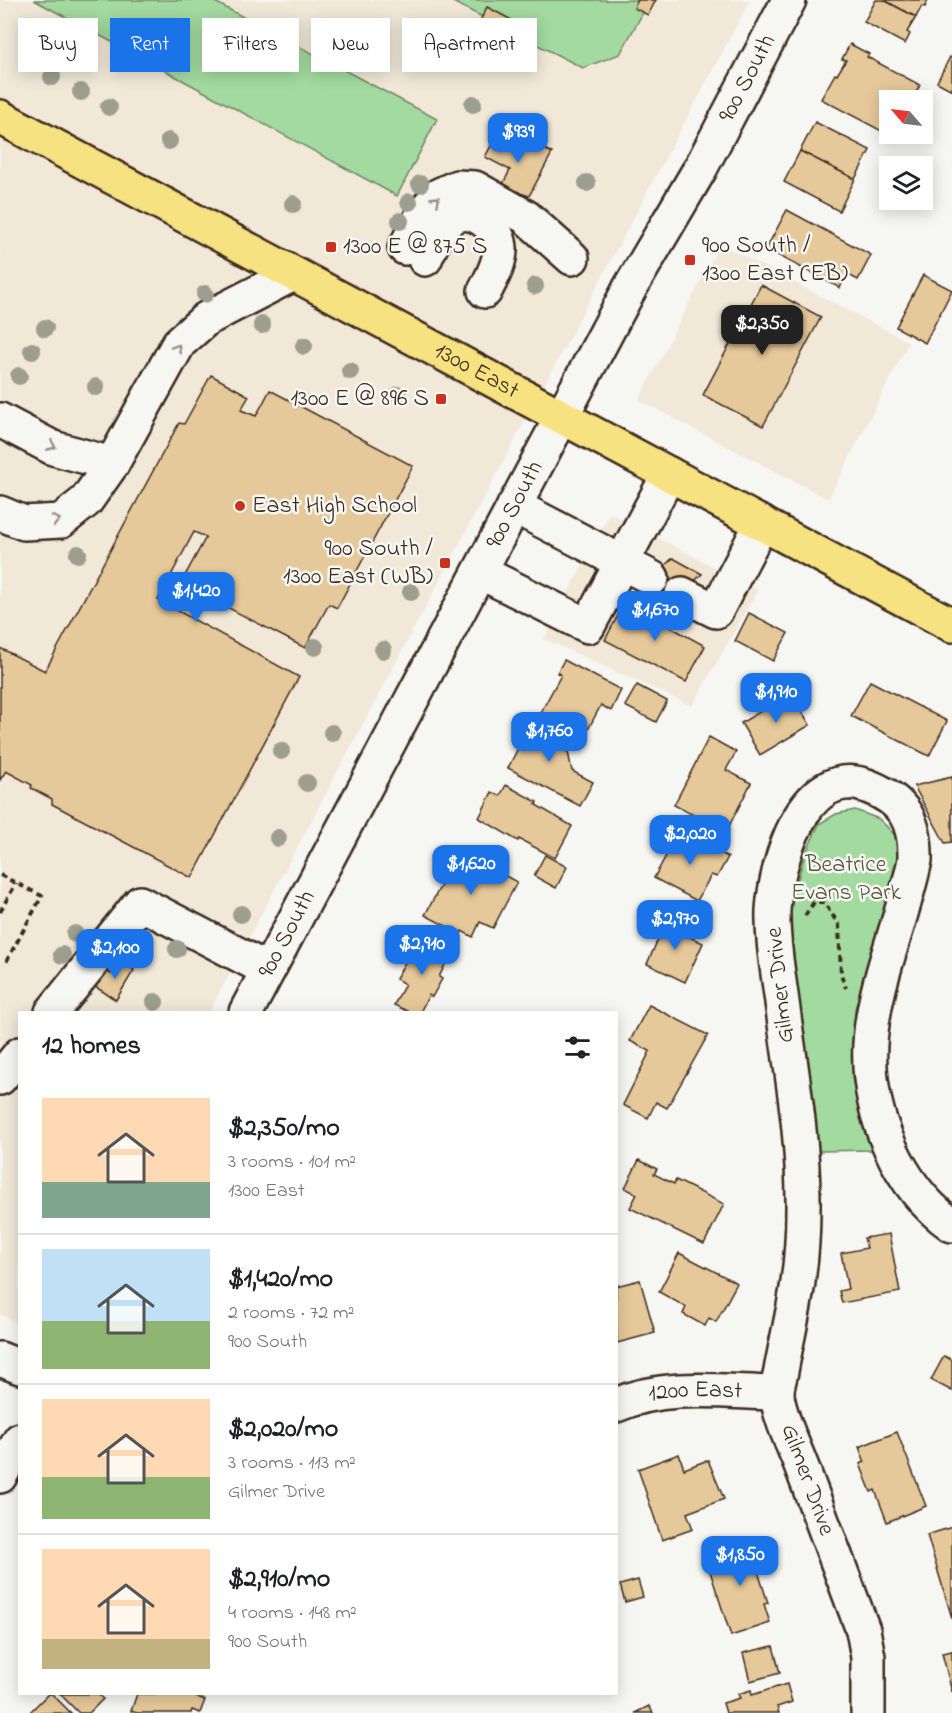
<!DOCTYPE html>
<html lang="en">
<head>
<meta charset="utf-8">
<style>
	:root { --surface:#fff; --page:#f2f2f2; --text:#202124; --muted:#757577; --line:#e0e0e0; --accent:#1a73e8 }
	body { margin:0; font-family:"Indie Flower",sans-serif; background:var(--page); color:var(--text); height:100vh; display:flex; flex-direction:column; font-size:22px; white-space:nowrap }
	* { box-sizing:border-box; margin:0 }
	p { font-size:20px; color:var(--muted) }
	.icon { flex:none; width:33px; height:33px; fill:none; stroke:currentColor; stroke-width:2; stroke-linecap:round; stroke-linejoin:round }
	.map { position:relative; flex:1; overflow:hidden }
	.drawer { position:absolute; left:18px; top:1011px; width:600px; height:684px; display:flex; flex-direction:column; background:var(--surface); border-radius:0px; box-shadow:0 3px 15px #0003 }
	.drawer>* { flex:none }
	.guide { position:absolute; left:18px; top:18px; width:600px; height:54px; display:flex; gap:12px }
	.needle { width:39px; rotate:298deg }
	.buttons { position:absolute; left:879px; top:90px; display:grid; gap:12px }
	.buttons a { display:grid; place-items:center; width:54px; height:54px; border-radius:0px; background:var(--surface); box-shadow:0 3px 15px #0003; font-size:30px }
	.price { position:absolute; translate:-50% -51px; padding:0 14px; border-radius:12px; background:var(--accent); color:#fff; font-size:20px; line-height:39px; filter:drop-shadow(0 2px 3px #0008) }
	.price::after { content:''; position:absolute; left:50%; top:36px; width:18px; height:14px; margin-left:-9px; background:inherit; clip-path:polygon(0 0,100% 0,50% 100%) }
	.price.selected { background:#222; color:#fff }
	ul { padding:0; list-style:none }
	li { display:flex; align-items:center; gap:18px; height:150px; padding:0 24px }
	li+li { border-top:2px solid var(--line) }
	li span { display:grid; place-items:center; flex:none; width:168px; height:120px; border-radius:0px; color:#555 }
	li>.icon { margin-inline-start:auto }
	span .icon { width:72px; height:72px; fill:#fffc; stroke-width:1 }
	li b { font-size:26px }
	h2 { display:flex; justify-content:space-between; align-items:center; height:72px; padding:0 24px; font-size:26px }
	.chip { padding:0 21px; border-radius:0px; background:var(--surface); box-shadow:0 3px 15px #0003; font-size:21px; line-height:54px }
	.chip.selected { background:var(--accent); color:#fff }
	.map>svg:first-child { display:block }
	.built { fill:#f1e8d8 }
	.green { fill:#a2da9f; stroke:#6e825e; stroke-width:1.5 }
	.building { fill:#e6c99a; stroke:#3b2a1e; stroke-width:1.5 }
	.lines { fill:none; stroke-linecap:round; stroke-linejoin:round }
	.minor-casing { stroke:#3b2a1e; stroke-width:38 }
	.major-casing { stroke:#3b2a1e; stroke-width:38 }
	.path { stroke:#3b2a1e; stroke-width:4; stroke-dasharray:6 4.5; stroke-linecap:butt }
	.minor { stroke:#f6f6f2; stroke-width:33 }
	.major { stroke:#f7e281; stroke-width:33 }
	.tree { fill:#9d9e8f }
	.oneway { stroke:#989088 }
	.poi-dot { fill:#c8321e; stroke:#f6f6f2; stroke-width:2 }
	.labels { text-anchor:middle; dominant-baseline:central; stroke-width:5; stroke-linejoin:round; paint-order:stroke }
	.street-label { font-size:24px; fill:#3b2a1e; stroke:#f6f6f2 }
	.poi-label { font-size:24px; fill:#3b2a1e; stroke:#f6f6f2; text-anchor:start }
	.park-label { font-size:24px; fill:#55563e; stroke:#f6f6f2 }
</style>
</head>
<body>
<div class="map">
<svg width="952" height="1713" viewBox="0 0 952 1713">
	<rect width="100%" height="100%" fill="#f6f6f2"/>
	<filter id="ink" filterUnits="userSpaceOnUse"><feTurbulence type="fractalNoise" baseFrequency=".0167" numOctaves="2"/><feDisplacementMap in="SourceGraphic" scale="12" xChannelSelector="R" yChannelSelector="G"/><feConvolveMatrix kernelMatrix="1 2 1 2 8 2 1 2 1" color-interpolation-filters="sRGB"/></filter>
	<g filter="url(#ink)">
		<g class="built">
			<path d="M0,0H750L209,1012H20L19,1324L0,1314Z"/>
			<path d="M720,244L909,342L828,499L639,400Z"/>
			<path d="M610,513L758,590L692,706L544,639Z"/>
		</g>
		<g class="green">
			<path d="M34,0H211L437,119L397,196Z"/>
			<path d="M449,0H650L620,54L583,68Z"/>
			<path d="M855,810L879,819L895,835L900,849L894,883L855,1009L852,1078L863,1122L872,1150L819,1151L790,936L791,903L804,857L819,824L836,814Z"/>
		</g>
		<g class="building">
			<path d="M638,0H656L648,15L634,8Z"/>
			<path d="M876,0H884L916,17L907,32L910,34L905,44L864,22Z"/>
			<path d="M884,0H928L925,7L922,6L916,17Z"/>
			<path d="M487,7L536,33L529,47L480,21Z"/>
			<path d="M850,44L869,54L867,57L920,85L912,100H890V134H894L893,137L821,99L835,74L837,75L846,60L842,59Z"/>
			<path d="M950,57L952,59V90L937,82Z"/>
			<path d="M815,122L870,150L855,179L800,151Z"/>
			<path d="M502,126L552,153L529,196L523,194L516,207L496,197L510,170L485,157Z"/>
			<path d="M800,151L855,179L839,211L784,182Z"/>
			<path d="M787,210L871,255L858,280L847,274L840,288L766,249Z"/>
			<path d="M923,275L952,290L925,343L896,327Z"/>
			<path d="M761,285L821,317L763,426L703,395Z"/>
			<path d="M211,375L249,396L241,410L256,416L270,390L413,466L337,608L329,604L305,648L181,583L206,537L194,532L158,600L299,677L192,878L52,804V799L31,788L32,785L6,771L0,780V648L45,671L179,423L184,424Z"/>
			<path d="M673,558L702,574L654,619L625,602Z"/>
			<path d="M625,602L705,646L686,682L605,640Z"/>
			<path d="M749,613L788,633L773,661L735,641Z"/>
			<path d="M564,660L621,690L611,711L601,705L585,735L541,712L561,675L557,673Z"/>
			<path d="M870,681L947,721L929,756L851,716Z"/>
			<path d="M637,685L667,701L656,722L625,706Z"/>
			<path d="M791,693L810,725L760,755L741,723Z"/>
			<path d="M533,719L570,738L563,750L568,752L572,771L593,782L580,806L508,768Z"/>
			<path d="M709,737L736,752L726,770L751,783L726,832L674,805Z"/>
			<path d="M952,777V842L945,843L914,786Z"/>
			<path d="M506,785L537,802L536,805L572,826L555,858L519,839L518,841L479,818L492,792L500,796Z"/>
			<path d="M680,830L728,857L717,877L711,875L697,901L654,878Z"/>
			<path d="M469,852L495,865L492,869L517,882L493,928L480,922L473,937L462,931L461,934L425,915L452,865L460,869Z"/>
			<path d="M545,855L567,867L556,888L534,876Z"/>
			<path d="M668,917L691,928L688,936L703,943L685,982L647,964Z"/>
			<path d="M430,937L453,949L439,977L442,979L432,997L429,995L420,1012H409L394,1005L405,984L396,979L409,955L419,959Z"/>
			<path d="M119,960L134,970L116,1000L94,986L104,970L111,974Z"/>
			<path d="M649,1005L708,1035L667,1108L656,1102L648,1118L623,1105L650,1051L630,1041Z"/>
			<path d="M639,1160L657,1169L654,1174L674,1184L676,1180L724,1204L704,1244L630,1208L637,1194L625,1188Z"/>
			<path d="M889,1234L900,1292L842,1303L839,1291L848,1289L841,1253L867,1248L864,1238Z"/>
			<path d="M679,1253L737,1283L716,1322L709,1318L705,1326L683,1314L686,1307L659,1292Z"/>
			<path d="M640,1280L655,1333L617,1343L616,1286Z"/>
			<path d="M944,1356L952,1360V1391L931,1380Z"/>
			<path d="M897,1432L926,1506L887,1522L875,1490L871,1492L860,1464L865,1462L859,1447Z"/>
			<path d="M679,1454L684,1469L708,1460L724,1499L687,1513L693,1529L662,1540L638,1469Z"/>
			<path d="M952,1527V1618L927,1535Z"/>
			<path d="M760,1540L766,1559L755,1562L768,1603L764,1604L770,1623L731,1636L706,1559Z"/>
			<path d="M638,1580L643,1597L625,1602L620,1585Z"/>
			<path d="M773,1646L780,1673L750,1681L743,1653Z"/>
			<path d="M952,1651V1692L942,1653Z"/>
			<path d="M787,1684L792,1702L777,1707L779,1713H726L723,1703L740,1698L738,1694L751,1690L752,1695Z"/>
			<path d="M48,1694H52L71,1713H29Z"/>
			<path d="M60,1694H97L103,1699L89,1713H79Z"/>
			<path d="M137,1694H187L205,1700L200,1713L192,1710L191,1713H137L131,1711Z"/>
			<path d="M649,1706L653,1713H635Z"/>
		</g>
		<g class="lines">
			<g class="minor-casing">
				<g id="minor">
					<path d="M405,248L424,212L439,195L457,187L475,188L526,217L572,258"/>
					<path d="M425,259C431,246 438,228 450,219C470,203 498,225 500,247C501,262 491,279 485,291"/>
					<path d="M0,420L53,448L112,464L179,343L206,319L293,274"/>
					<path d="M514,506L652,578"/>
					<path d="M0,513L24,523L61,521L86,501L112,464"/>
					<path d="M480,572L588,626L669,474"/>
					<path d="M682,594L716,611L762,523"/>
					<path d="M52,1012L140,903L268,970"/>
					<path id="s1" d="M246,1012L630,288L700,169L789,0"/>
					<path d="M0,1078L20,1054"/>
					<path d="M0,1359L20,1367"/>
					<path id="s2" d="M616,1405C667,1383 723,1392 777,1393"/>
					<path d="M0,1476L20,1440"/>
					<path d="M868,1713V1657L863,1630C843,1578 824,1525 804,1473C795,1448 781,1422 777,1396C776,1388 780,1378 781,1371C785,1349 790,1327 794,1306C800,1275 803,1241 803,1209C804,1140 791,1070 782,1002C778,972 772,941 773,910C776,865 803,763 867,786C904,800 916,821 915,860C893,964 841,1038 890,1147C904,1178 925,1206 952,1225"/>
				</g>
			</g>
			<g class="major-casing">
				<g id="major">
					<path id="s3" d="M0,117L952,625"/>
				</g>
			</g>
			<g class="path">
				<path d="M0,875L42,896L5,964"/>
				<path d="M0,912L16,883"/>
				<path d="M805,916L814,902H824L839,925L841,975L846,988"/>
			</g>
			<use href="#minor" class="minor"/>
			<use href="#major" class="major"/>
		</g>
		<g class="tree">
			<circle cx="413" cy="33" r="9"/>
			<circle cx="52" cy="77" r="9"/>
			<circle cx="81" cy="92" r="9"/>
			<circle cx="473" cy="104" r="9"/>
			<circle cx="109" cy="107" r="9"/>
			<circle cx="169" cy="141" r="9"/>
			<circle cx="587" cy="183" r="9"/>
			<circle cx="420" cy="184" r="9"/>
			<circle cx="409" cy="202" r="9"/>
			<circle cx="293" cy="204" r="9"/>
			<circle cx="400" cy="221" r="9"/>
			<circle cx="535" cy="286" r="9"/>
			<circle cx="205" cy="294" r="9"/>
			<circle cx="262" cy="325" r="9"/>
			<circle cx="45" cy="328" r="9"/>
			<circle cx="304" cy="346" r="9"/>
			<circle cx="32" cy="351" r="9"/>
			<circle cx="350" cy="371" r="9"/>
			<circle cx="19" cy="376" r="9"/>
			<circle cx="96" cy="387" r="9"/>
			<circle cx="398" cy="395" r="9"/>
			<circle cx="78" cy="554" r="9"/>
			<circle cx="411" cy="592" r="9"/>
			<circle cx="315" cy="647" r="9"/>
			<circle cx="383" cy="650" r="9"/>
			<circle cx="332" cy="733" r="9"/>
			<circle cx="281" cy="751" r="9"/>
			<circle cx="307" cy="783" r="9"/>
			<circle cx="278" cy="838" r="9"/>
			<circle cx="241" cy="914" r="9"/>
			<circle cx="75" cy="934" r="9"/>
			<circle cx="177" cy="949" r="9"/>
			<circle cx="62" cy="955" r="9"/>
			<circle cx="155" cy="1002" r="9"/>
		</g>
		<defs><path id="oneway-chevron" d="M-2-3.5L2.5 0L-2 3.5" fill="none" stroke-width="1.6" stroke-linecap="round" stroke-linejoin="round" transform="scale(1.5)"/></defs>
		<g class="oneway">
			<use href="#oneway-chevron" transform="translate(436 200) rotate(-43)"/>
			<use href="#oneway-chevron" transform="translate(177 348) rotate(-57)"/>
			<use href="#oneway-chevron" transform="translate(52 446) rotate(22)"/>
			<use href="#oneway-chevron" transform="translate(56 520) rotate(-13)"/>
		</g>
	</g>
	<g class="poi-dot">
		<rect x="325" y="241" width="12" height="12" rx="3"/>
		<rect x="684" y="254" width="12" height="12" rx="3"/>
		<rect x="435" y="393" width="12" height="12" rx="3"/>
		<circle cx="240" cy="506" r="6"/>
		<rect x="439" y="557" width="12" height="12" rx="3"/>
	</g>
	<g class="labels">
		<g class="street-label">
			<text stroke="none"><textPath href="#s1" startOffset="1060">900 South</textPath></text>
			<text stroke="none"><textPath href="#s3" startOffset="540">1300 East</textPath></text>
			<text stroke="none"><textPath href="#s1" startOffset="574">900 South</textPath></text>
			<text stroke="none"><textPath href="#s1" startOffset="88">900 South</textPath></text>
			<text transform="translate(781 985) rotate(-96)">Gilmer Drive</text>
			<text stroke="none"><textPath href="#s2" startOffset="81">1200 East</textPath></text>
			<text transform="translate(807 1480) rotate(70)">Gilmer Drive</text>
		</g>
		<g class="poi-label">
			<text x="702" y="246">900 South /<tspan x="702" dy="28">1300 East (EB)</tspan></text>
			<text x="343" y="247">1300 E @ 875 S</text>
			<text x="429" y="399" text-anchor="end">1300 E @ 896 S</text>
			<text x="252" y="506">East High School</text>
			<text x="433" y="549" text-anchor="end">900 South /<tspan x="433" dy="28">1300 East (WB)</tspan></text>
		</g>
		<g class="park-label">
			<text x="846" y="865">Beatrice<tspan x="846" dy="28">Evans Park</tspan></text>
		</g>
	</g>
</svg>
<div class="buttons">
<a><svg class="needle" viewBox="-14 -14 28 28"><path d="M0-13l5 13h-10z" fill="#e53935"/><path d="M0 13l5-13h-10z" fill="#757577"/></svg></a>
<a><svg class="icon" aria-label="layers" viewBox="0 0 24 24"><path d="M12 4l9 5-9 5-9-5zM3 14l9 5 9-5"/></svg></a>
</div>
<b class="price" style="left:518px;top:164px">$939</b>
<b class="price selected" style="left:762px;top:356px">$2,350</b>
<b class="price" style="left:196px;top:623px">$1,420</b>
<b class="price" style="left:655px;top:642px">$1,670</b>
<b class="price" style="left:776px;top:724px">$1,910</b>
<b class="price" style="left:549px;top:763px">$1,760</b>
<b class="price" style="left:690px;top:866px">$2,020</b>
<b class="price" style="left:471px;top:896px">$1,620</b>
<b class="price" style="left:675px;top:951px">$2,970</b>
<b class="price" style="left:422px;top:976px">$2,910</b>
<b class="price" style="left:115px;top:980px">$2,100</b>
<b class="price" style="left:740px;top:1587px">$1,850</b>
<div class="guide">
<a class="chip">Buy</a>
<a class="chip selected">Rent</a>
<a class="chip">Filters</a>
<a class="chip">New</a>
<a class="chip">Apartment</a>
</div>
<section class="drawer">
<h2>12 homes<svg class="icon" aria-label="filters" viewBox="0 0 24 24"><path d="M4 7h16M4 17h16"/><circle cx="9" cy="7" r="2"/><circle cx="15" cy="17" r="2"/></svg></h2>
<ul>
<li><span style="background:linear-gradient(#ffd9b3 70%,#7fa58c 0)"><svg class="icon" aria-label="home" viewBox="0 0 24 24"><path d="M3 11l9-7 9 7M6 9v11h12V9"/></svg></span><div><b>$2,350/mo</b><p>3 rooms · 101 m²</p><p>1300 East</p></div></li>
<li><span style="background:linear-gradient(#bfe0f5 60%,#8fb573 0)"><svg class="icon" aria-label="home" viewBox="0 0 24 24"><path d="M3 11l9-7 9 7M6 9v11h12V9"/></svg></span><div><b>$1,420/mo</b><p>2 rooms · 72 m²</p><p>900 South</p></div></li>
<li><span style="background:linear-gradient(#ffd9b3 65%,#8fb573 0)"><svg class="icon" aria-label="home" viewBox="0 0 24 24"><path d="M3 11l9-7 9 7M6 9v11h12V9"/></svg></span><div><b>$2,020/mo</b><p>3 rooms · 113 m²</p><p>Gilmer Drive</p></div></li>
<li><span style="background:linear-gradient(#ffd9b3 75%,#c2b280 0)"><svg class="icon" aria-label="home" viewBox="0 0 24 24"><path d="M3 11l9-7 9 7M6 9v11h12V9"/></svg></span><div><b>$2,910/mo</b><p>4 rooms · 148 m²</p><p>900 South</p></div></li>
</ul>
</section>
</div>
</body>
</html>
